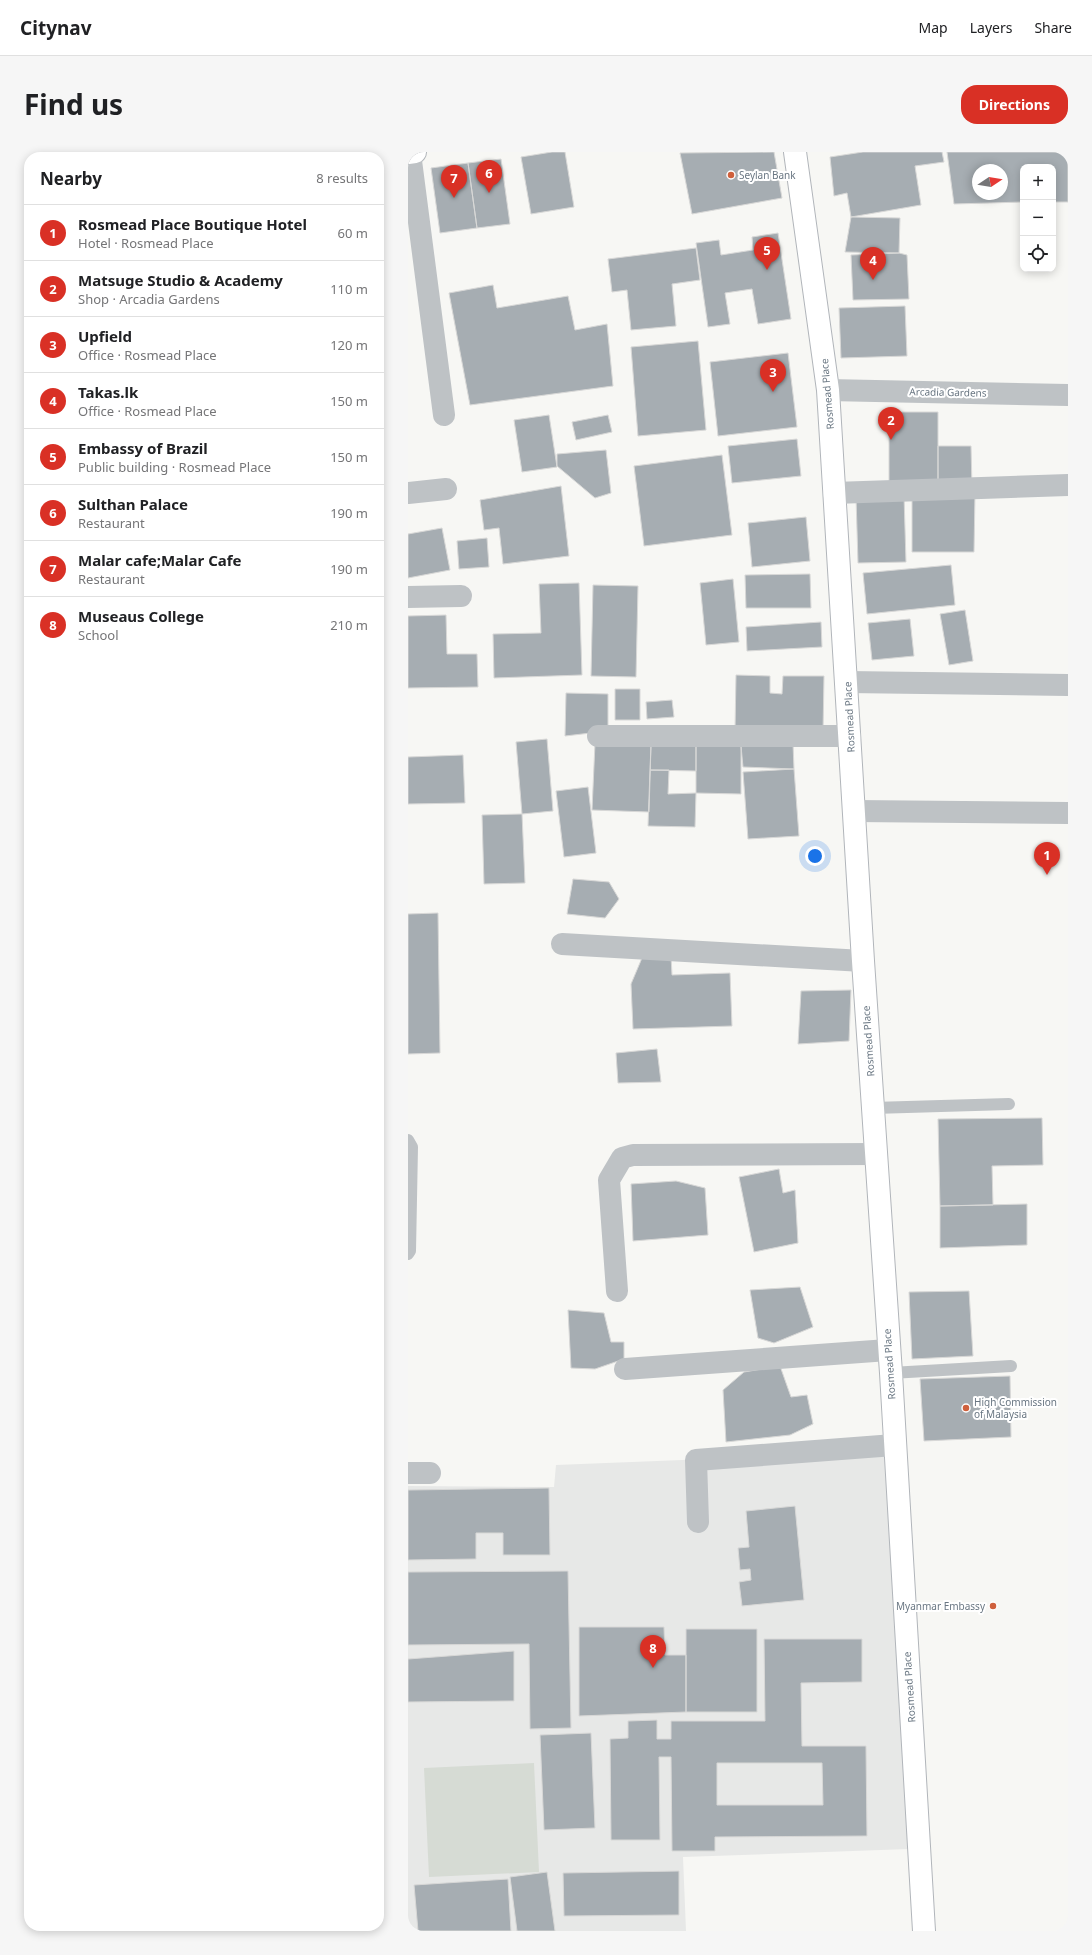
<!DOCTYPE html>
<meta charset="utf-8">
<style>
body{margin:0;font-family:"Noto Sans",sans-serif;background:#f6f6f6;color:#202124}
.controls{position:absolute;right:12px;top:12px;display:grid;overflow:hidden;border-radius:8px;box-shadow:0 2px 10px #0003}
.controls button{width:36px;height:36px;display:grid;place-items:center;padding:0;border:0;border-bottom:1px solid #e0e0e0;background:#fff;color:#202124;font:20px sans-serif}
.compass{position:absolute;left:564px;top:12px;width:36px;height:36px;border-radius:50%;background:#fff;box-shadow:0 2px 10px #0003;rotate:78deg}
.you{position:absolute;left:407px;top:704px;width:14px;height:14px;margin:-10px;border:3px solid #fff;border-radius:50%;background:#1a73e8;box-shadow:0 0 0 6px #1a73e833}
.badge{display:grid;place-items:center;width:26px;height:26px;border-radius:50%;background:#d93025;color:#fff;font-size:13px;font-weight:700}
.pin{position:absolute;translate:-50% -33px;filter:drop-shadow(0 1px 2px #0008)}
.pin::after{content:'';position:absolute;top:21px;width:14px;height:12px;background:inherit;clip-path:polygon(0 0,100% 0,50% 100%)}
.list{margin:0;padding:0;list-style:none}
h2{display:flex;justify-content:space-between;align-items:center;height:52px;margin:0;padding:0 16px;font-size:17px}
h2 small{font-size:13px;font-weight:400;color:#757577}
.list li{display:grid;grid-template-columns:26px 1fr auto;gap:12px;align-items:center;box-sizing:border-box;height:56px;padding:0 16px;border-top:1px solid #e0e0e0}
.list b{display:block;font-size:15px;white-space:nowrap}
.list p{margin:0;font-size:13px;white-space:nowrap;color:#757577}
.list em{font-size:13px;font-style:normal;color:#757577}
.icon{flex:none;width:22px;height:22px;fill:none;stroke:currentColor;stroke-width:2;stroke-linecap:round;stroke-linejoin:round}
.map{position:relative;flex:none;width:660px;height:1779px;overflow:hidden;border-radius:16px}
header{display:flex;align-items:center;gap:24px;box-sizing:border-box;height:56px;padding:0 20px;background:#fff;border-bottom:1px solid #e0e0e0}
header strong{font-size:19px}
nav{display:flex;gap:22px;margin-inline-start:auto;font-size:14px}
.intro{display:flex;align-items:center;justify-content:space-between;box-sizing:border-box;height:96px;padding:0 24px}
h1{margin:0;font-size:28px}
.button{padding:10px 18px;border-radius:16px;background:#d93025;color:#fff;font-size:14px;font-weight:700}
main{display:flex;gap:24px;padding:0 24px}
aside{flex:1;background:#fff;border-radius:16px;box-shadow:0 2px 10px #0003}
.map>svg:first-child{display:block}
</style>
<header>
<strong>Citynav</strong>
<nav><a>Map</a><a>Layers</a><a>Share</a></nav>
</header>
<div class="intro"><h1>Find us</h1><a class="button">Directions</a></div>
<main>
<aside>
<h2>Nearby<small>8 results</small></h2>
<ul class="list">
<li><span class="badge">1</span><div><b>Rosmead Place Boutique Hotel</b><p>Hotel · Rosmead Place</p></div><em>60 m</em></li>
<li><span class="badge">2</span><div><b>Matsuge Studio &amp; Academy</b><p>Shop · Arcadia Gardens</p></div><em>110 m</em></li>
<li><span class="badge">3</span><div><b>Upfield</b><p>Office · Rosmead Place</p></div><em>120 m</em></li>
<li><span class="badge">4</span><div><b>Takas.lk</b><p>Office · Rosmead Place</p></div><em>150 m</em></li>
<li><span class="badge">5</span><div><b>Embassy of Brazil</b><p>Public building · Rosmead Place</p></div><em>150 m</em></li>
<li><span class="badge">6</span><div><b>Sulthan Palace</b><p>Restaurant</p></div><em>190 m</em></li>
<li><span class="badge">7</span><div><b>Malar cafe;Malar Cafe</b><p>Restaurant</p></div><em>190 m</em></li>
<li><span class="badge">8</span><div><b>Museaus College</b><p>School</p></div><em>210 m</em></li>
</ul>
</aside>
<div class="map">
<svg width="660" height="1779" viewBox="0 0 660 1779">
<rect width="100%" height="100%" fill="#f7f7f4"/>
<!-- built -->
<path fill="#e7e8e7" d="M 478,1300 L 501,1697 L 275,1705 L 278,1779 L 0,1779 L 0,1334 L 146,1335 L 148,1313 Z"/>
<!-- green -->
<path fill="#d6dbd4" d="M 126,1611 L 131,1720 L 21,1725 L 16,1616 Z"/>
<!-- building -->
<path fill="#a6adb2" stroke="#d8d8d7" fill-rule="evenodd" d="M 144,0 L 157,0 L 166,55 L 123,62 L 113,5 Z
M 366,0 L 374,46 L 284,62 L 272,1 Z
M 455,0 L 534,0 L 536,10 L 507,14 L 513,53 L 443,65 L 439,41 L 426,44 L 422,5 Z
M 539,0 L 660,0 L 660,50 L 645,50 L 645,15 L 615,15 L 615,50 L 546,52 ZM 570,18 L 594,18 L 594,42 L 570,42 Z
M 93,7 L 102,72 L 69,76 L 60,11 Z
M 60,11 L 69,76 L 32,81 L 23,16 Z
M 443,65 L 492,66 L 491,101 L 437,100 Z
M 370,81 L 383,167 L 350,172 L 344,137 L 317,141 L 322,172 L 300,175 L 288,91 L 311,88 L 313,103 L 345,98 L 344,85 Z
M 288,96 L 292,128 L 264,132 L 268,174 L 223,178 L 219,138 L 204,140 L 200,107 Z
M 491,101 L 499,103 L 501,147 L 445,148 L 443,103 Z
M 85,133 L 89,156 L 160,144 L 167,178 L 199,172 L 205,234 L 62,253 L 41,141 Z
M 497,154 L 499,204 L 433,206 L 431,156 Z
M 290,189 L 298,278 L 230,284 L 223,195 Z
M 380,201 L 389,275 L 310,284 L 302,210 Z
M 481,260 L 530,260 L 530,336 L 481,336 Z
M 141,263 L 149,315 L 114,320 L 106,268 Z
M 200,263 L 204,280 L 168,288 L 164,270 Z
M 389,287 L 393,324 L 324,331 L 320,294 Z
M 530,294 L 563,294 L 564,336 L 530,336 Z
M 198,298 L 203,341 L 187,346 L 149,314 L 149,302 Z
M 314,303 L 324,383 L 236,394 L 226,314 Z
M 153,334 L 161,404 L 95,412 L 91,376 L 76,378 L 72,348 Z
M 504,341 L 567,342 L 566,400 L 504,400 Z
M 496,343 L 498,410 L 450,411 L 448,345 Z
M 398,365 L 402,409 L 344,415 L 340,371 Z
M 34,376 L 42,418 L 0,426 L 0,382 Z
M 79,386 L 81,415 L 51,417 L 49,389 Z
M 543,413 L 547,453 L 459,462 L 455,421 Z
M 402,422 L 403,456 L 338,456 L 337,423 Z
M 325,427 L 331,490 L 298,493 L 292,431 Z
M 171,431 L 174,523 L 86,526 L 85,482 L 133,481 L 131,432 Z
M 185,433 L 230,434 L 228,525 L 183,524 Z
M 557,458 L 565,509 L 541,513 L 532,462 Z
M 38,463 L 39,502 L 69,502 L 70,535 L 0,536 L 0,464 Z
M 502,467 L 506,504 L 464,508 L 460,471 Z
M 413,470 L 414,495 L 339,499 L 338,475 Z
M 328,523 L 362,524 L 362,541 L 374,542 L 375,524 L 416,524 L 415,580 L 327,578 Z
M 207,537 L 232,537 L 232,568 L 207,568 Z
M 158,541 L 200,542 L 200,579 L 157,584 Z
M 264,548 L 266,565 L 239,567 L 238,550 Z
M 139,587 L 145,659 L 114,662 L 108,590 Z
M 187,591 L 243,593 L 241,660 L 184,658 Z
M 385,591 L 386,617 L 335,615 L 333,594 Z
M 243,593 L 288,594 L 288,619 L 242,618 Z
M 288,594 L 333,594 L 333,642 L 288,641 Z
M 55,603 L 57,651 L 0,652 L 0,605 Z
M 386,617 L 391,684 L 340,687 L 335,620 Z
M 242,618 L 261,618 L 260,642 L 288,641 L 287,675 L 240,674 Z
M 180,635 L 188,701 L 156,705 L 148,639 Z
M 114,662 L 117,731 L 76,732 L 74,663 Z
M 165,727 L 201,730 L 211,747 L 197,766 L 159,762 Z
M 30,761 L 32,901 L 0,902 L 0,762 Z
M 263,804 L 264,823 L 322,821 L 324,874 L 225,877 L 223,832 L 234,806 Z
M 443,838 L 441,889 L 390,892 L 393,839 Z
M 249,897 L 253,930 L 210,931 L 208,901 Z
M 634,966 L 635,1013 L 584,1014 L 585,1053 L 532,1054 L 530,967 Z
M 371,1017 L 375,1041 L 387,1038 L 390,1091 L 346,1100 L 331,1025 Z
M 268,1029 L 297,1036 L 300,1083 L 225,1089 L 223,1032 Z
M 619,1052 L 619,1093 L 532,1096 L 532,1054 Z
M 392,1135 L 405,1175 L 366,1191 L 350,1186 L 342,1138 Z
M 561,1139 L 565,1204 L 504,1207 L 501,1140 Z
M 160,1158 L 196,1161 L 203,1190 L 216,1190 L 216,1207 L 187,1217 L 163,1216 Z
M 372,1214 L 383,1245 L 399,1243 L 405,1272 L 382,1283 L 318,1290 L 315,1238 L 336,1220 Z
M 602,1224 L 603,1285 L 516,1289 L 512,1227 Z
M 141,1336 L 142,1403 L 95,1403 L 95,1381 L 68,1381 L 68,1407 L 0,1408 L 0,1338 Z
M 387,1354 L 396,1448 L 334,1454 L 331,1430 L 343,1428 L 342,1417 L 332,1418 L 330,1396 L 341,1395 L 338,1359 Z
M 160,1419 L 163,1576 L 122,1577 L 121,1492 L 0,1493 L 0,1420 Z
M 171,1475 L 256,1475 L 257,1503 L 278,1503 L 278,1560 L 171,1564 Z
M 278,1477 L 349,1477 L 349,1560 L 278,1560 Z
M 356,1487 L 454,1487 L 454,1530 L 393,1531 L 394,1594 L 458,1594 L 459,1684 L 307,1685 L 307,1699 L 264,1699 L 263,1605 L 251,1605 L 252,1688 L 203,1688 L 202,1587 L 220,1586 L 220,1569 L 249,1568 L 249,1587 L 263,1587 L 263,1569 L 357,1569 ZM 309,1611 L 414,1611 L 415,1653 L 309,1653 Z
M 106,1499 L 106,1549 L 0,1550 L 0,1507 Z
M 183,1581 L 187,1676 L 136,1678 L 132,1583 Z
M 271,1719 L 271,1763 L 156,1764 L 155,1721 Z
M 139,1720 L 147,1779 L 109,1779 L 102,1725 Z
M 100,1727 L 103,1779 L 10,1779 L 6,1733 Z"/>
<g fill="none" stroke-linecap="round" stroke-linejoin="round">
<!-- secondary casing -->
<g stroke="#b1b5ba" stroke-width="24">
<path id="secondary" d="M 387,0 L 420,238 L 455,809 L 483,1221 L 516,1779
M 0,1 L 7,0"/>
</g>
<!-- lane -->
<path stroke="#bec2c5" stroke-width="12" d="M 465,956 L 601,952
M 0,988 L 4,995 L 2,1099 L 0,1102
M 483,1221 L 603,1214"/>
<!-- street -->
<path stroke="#bec2c5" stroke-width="22" d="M 2,1 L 36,263
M 420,238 L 660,243
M 0,341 L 38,337
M 426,341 L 660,333
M 0,445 L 53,444
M 439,530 L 660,533
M 190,584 L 442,584
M 446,659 L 660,661
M 154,792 L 455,809
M 209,1139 L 201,1028 L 214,1006 L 225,1003 L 468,1002
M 217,1217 L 480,1198
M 0,1321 L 22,1321
M 290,1370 L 288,1308 L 486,1293"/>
<!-- secondary -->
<use href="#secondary" stroke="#fff" stroke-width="22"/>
</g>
<!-- markers -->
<g fill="#cf603c" stroke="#fff" stroke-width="1.5">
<circle cx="323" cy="23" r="4"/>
<circle cx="558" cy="1256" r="4"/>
<circle cx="585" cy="1454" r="4"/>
</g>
<g text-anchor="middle" stroke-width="4" stroke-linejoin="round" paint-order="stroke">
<!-- poi labels -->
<g font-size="10" fill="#697682" stroke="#fff" text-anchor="start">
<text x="331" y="27">Seylan Bank</text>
<text x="566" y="1254">High Commission<tspan x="566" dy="12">of Malaysia</tspan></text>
<text x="577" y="1458" text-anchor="end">Myanmar Embassy</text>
</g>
<!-- street labels -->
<g font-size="10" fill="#697682" stroke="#fff">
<text transform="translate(540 240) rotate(1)" y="4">Arcadia Gardens</text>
<text transform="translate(419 242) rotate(-95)" y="4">Rosmead Place</text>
<text transform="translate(441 565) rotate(-93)" y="4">Rosmead Place</text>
<text transform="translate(460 889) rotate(-94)" y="4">Rosmead Place</text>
<text transform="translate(481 1212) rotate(-94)" y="4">Rosmead Place</text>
<text transform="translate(501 1535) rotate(-94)" y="4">Rosmead Place</text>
</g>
</g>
</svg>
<div class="controls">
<button>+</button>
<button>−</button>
<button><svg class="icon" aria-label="locate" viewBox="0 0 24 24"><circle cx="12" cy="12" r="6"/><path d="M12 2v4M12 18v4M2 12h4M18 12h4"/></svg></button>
</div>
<svg class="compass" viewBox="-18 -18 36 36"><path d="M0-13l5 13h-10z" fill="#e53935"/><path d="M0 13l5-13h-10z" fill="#757577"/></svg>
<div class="you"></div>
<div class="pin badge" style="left:639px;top:723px">1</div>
<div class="pin badge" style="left:483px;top:288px">2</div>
<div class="pin badge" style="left:365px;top:240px">3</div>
<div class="pin badge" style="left:465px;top:128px">4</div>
<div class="pin badge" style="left:359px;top:118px">5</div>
<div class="pin badge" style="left:81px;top:41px">6</div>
<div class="pin badge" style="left:46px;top:46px">7</div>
<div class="pin badge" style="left:245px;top:1516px">8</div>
</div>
</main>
